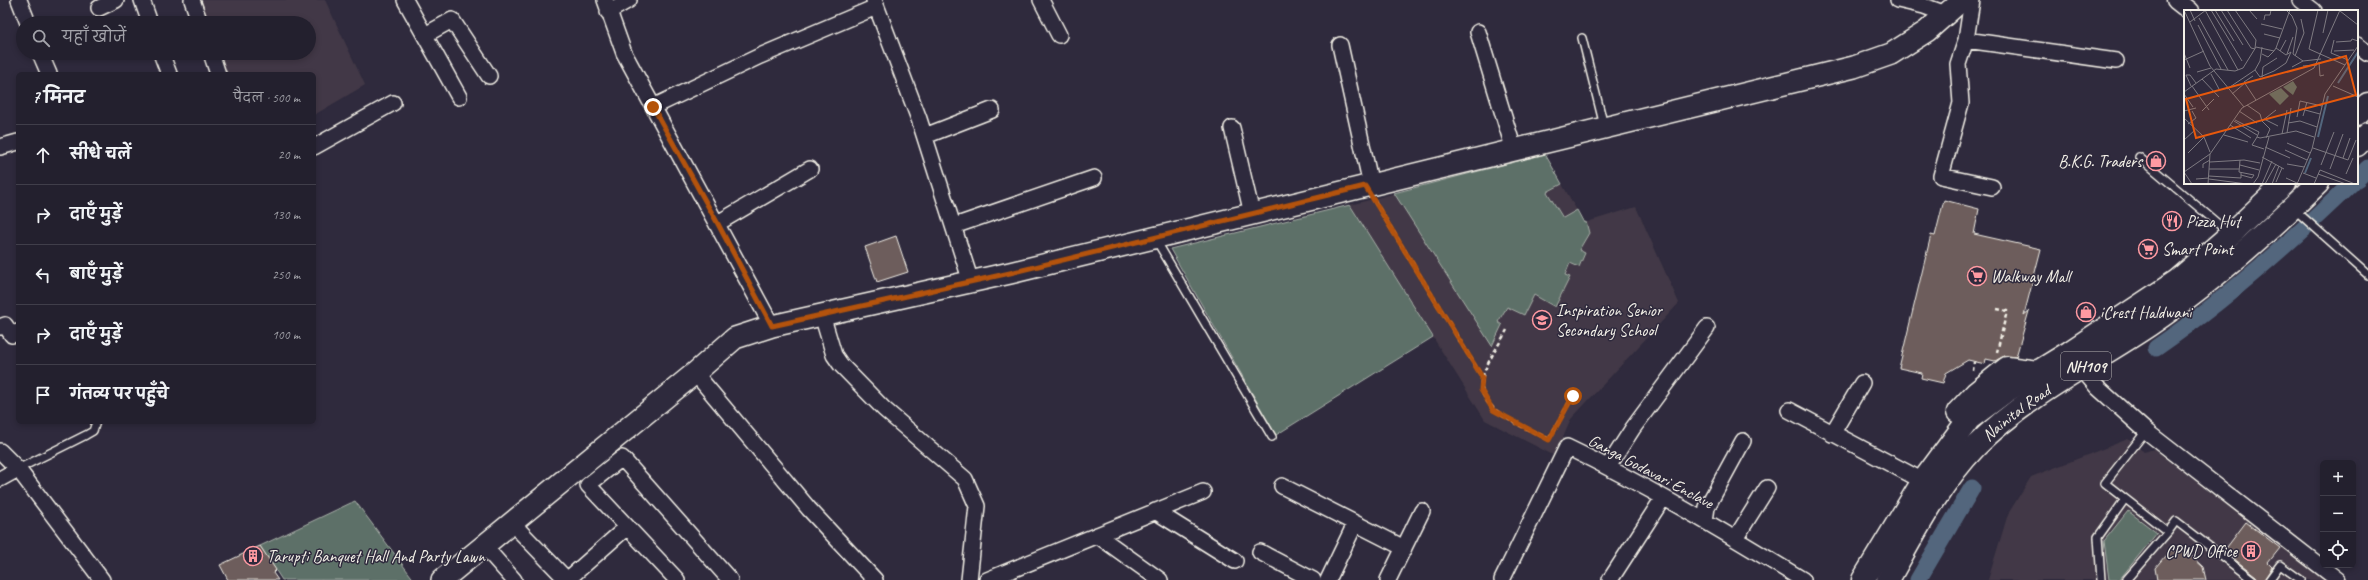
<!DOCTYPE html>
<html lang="hi">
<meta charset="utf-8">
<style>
body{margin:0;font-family:Caveat,"Playpen Sans Deva",sans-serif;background:#2b2836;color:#f1f3f6}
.controls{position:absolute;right:12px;bottom:12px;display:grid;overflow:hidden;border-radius:6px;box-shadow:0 2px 6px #0003}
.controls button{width:36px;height:36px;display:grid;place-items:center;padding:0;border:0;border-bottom:1px solid #403e4a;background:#23202e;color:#f1f3f6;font:20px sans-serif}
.stop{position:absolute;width:12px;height:12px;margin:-9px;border:3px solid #b45309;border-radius:50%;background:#fff}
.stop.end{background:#b45309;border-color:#fff;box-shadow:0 1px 4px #0008}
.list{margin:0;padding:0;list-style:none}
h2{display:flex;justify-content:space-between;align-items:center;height:52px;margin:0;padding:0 16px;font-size:17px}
h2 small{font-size:13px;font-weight:400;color:#a3a3aa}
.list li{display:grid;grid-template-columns:26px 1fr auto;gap:12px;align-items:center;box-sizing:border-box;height:60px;padding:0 16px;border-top:1px solid #403e4a}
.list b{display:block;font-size:15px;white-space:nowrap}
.list em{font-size:13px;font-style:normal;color:#a3a3aa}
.icon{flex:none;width:22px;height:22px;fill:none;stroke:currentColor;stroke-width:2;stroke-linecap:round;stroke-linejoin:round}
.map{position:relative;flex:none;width:2368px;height:580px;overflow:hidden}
.search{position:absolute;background:#23202e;box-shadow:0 2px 6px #0003;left:16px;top:16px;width:300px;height:44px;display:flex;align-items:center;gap:10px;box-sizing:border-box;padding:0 14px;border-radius:22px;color:#a3a3aa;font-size:15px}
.panel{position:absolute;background:#23202e;box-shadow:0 2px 6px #0003;left:16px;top:72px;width:300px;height:352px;border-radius:6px}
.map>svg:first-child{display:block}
</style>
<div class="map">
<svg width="2368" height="580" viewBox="0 0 2368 580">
<rect width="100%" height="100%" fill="#2f2a3d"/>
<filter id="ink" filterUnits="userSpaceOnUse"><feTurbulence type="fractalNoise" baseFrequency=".025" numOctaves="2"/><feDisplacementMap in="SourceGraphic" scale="8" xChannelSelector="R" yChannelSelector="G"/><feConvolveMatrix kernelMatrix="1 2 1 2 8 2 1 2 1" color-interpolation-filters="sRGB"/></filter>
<g filter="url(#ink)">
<!-- built -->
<path fill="#423946" d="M 199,0 L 325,0 L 365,85 L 314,115 L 314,74 L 225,74 L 218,53 L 309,53 L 309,23 L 207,23 Z
M 1545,154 L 1584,223 L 1636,207 L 1679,303 L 1571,419 L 1555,456 L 1485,420 L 1350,205 Z
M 2128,439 L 2144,452 L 2154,449 L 2324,580 L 1988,580 L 2008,514 L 2031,477 Z"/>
<!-- green -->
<path fill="#5d6f68" stroke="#a8b0a8" d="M 1545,154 L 1562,184 L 1547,192 L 1563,218 L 1577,210 L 1584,223 L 1586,222 L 1589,233 L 1579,250 L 1585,253 L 1579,267 L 1570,263 L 1565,275 L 1570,277 L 1555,307 L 1534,295 L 1524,315 L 1507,307 L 1498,322 L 1502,325 L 1492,346 L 1394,193 Z
M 1350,205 L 1433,337 L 1276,435 L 1170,249 Z
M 355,501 L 414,580 L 282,580 L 260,546 Z
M 2128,511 L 2157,533 L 2119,580 L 2109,580 L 2104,541 Z"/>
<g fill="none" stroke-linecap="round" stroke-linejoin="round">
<!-- canal -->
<path stroke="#52667d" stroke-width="17" d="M 2357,179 L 2368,168
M 2156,348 C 2226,300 2291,242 2352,183
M 1918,580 L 1972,488"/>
</g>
<!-- building -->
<path fill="#6d5d5b" stroke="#f4f1e8" d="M 1944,200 L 1979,209 L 1974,234 L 2041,249 L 2024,315 L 2029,311 L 2016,357 L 2004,356 L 1995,361 L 1986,359 L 1985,364 L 1968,360 L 1946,373 L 1943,383 L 1921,378 L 1922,373 L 1899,368 L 1931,235 L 1935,236 Z
M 896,236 L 908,272 L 877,282 L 865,247 Z
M 2246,522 L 2280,548 L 2268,563 L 2272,567 L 2264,580 L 2258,580 L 2256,576 L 2224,551 Z
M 260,546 L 276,570 L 273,573 L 278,580 L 228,580 L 220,565 Z
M 2170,550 L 2187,552 L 2203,567 L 2206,580 L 2157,580 L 2155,568 Z"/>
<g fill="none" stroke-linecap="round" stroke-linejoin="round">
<!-- service casing -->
<g stroke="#f4f1e8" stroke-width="10">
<path id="service" d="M 1582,38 L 1604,126
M 2139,157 L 2229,233
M 2294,209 L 2368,275
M 1156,240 L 1272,437
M 18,469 L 86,435 L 93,431 L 96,422
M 2168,532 L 2176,521 L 2253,580
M 2101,580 L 2098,537 L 2125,499
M 2126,580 L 2168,532 L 2105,483 L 2146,431
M 2269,580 L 2280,565 L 2301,580"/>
</g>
<!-- minor casing -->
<g stroke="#f4f1e8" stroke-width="18">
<path id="minor" d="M 19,0 L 28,23
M 142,0 L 150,23
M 192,0 L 200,23
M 405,0 L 459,97
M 605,0 L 624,53 L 772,326
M 874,0 L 919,119 L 971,282
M 1041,0 L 1059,35
M 1898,0 L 1924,6 L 1946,14
M 1972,0 L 1966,40 L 1958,64 L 1961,103 L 1941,176 L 1992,187
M 2300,0 L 2314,11
M 99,8 L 116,0
M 608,12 L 629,0
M 1478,32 L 1514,150
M 425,35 L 452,20 L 489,76
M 1966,40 L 2116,61
M 1340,45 L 1371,185
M 2357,45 L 2368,53
M 40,53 L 49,74
M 161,53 L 169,74
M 211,53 L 218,74
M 653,107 L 760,56 L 876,7
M 1232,128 L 1252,214
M 925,136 L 992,110
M 0,147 L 18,142
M 314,147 L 393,103
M 718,223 L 810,169
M 954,226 L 1094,178
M 822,315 L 834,355 L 841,365 L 884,409 L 965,479 L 977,506 L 969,580
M 0,327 L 5,325 L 12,335 L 18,332
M 2082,369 L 2097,387 L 2146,431 L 2338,580
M 695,373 L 809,509 L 875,580
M 1789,410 L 1923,481
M 1832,434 L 1862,383
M 0,451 L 18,469 L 102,580
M 1608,467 L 1633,428 L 1707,328
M 0,479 L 18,469
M 1282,486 L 1404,548
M 1155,511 L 1235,561
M 1705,521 L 1707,507 L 1743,441
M 512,523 L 567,580
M 1097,535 L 1160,580
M 1735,539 L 1767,488
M 484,546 L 514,580
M 1260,552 L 1313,580
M 567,580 L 627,527
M 677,580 L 588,485 L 622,458 L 730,580
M 987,580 L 1203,492
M 1328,580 L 1355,524
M 1388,580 L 1422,511
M 1502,580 L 1567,447 C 1648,486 1726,533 1803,580
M 1610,580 L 1663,498"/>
</g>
<!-- tertiary casing -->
<g stroke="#f4f1e8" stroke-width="21">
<path id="tertiary" d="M 2176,0 L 2190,11"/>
</g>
<!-- secondary casing -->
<g stroke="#f4f1e8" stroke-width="24">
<path id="secondary" d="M 442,580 L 695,373 L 735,338 L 772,326 L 1010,273 L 1854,67 L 1891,54 L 1927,31 L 1962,0"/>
</g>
<!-- trunk casing -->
<g stroke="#f4f1e8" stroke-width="25">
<g id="trunk">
<path d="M 2357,114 L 2368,104"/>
<path d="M 2357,145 L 2368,134"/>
<path d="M 1958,412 L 1976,393 L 2007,368 L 2038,372"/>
<path d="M 1863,580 L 1923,481 L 1969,419 L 2005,392 L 2070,352 L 2177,281 L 2231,234 L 2285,183"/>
<path id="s1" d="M 1888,580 C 1914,534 1939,484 1976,446 C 2024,397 2092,363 2149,325 C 2210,284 2266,234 2318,183"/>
</g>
</g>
<!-- path -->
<path stroke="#f4f1e8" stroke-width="2.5" stroke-dasharray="4 3" stroke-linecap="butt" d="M 1375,202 L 1482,377
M 1997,309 L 2007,311 L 1997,352
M 1507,330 C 1500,343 1485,365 1482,379 C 1476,411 1525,427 1549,439 L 1573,396
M 1973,371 L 1974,362"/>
<!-- service -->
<use href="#service" stroke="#2f2a3d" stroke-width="7"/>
<!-- minor -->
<use href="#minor" stroke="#2f2a3d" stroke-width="15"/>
<!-- tertiary -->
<use href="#tertiary" stroke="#2f2a3d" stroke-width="18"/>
<!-- secondary -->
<use href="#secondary" stroke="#2f2a3d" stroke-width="21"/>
<!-- trunk -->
<use href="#trunk" stroke="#2f2a3d" stroke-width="22"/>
</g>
</g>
<g fill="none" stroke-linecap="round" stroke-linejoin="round" filter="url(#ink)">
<!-- route -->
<path stroke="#b45309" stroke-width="5" d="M 653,107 L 718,224 L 772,326 L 1010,273 L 1365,186 L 1482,377 L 1481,390 L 1493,410 L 1549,440 L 1573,396"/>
</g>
<!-- icons -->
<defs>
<g id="shop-ring" transform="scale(1)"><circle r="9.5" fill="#2f2a3d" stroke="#ff9aa2" stroke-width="1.5"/><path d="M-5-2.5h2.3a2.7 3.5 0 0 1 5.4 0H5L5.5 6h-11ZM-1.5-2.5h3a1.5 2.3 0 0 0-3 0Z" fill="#ff9aa2"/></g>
<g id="restaurant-ring" transform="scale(1)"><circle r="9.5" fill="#2f2a3d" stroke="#ff9aa2" stroke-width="1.5"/><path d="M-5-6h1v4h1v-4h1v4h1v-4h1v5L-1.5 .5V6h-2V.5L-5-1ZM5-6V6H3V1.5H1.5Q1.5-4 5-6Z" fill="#ff9aa2"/></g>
<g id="supermarket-ring" transform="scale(1)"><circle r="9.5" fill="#2f2a3d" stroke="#ff9aa2" stroke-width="1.5"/><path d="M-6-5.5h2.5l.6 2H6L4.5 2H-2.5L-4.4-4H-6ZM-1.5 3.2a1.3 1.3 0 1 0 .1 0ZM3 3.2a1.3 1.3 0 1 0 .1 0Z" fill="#ff9aa2"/></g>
<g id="school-ring" transform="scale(1)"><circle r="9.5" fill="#2f2a3d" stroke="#ff9aa2" stroke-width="1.5"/><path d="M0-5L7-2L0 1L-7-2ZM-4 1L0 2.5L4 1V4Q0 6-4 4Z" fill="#ff9aa2"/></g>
<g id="building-ring" transform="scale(1)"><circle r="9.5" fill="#2f2a3d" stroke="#ff9aa2" stroke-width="1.5"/><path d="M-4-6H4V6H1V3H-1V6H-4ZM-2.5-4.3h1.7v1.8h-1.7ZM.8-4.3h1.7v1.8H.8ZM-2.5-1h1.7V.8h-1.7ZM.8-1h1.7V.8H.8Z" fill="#ff9aa2"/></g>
</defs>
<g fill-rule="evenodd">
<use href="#shop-ring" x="2156" y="161"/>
<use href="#restaurant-ring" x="2172" y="221"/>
<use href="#supermarket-ring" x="2148" y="249"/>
<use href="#supermarket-ring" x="1977" y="276"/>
<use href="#shop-ring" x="2086" y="312"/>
<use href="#school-ring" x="1542" y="320"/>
<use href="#building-ring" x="2251" y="551"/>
<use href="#building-ring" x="253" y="556"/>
</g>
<g text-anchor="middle" stroke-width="3" stroke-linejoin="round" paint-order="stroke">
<!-- shield labels -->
<rect fill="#2f2a3d" stroke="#b9b5b5" stroke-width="1" x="2061" y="352" width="50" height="28" rx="3"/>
<g font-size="16" font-weight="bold" fill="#f4f1e8">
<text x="2086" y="372">NH109</text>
</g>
<!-- poi labels -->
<g font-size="17" fill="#f4f1e8" stroke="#2f2a3d" text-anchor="start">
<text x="2142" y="167" text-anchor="end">B.K.G. Traders</text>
<text x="2186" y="227">Pizza Hut</text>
<text x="2162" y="255">Smart Point</text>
<text x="1991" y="282">Walkway Mall</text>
<text x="1556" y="316">Inspiration Senior<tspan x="1556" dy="20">Secondary School</tspan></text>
<text x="2100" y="318">iCrest Haldwani</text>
<text x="2237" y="557" text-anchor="end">CPWD Office</text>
<text x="267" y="562">Tarupti Banquet Hall And Party Lawn</text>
</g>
<!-- street labels -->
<g font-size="17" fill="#f4f1e8" stroke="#2f2a3d">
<text dy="6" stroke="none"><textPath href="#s1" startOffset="213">Nainital Road</textPath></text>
<text transform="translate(1651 471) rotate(28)" y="6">Ganga Godavari Enclave</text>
</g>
</g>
<!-- overview -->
<g transform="translate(2184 10)">
<rect width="174" height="174" fill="#2f2a3d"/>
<path d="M 109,71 L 113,77 L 109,85 L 99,77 ZM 97,78 L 105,86 L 96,95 L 85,84 Z" fill="#5d6f68"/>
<path fill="none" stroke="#52667d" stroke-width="2" d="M 154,73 L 174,42M 134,127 L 144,86M 121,163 L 127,148"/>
<path fill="none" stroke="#7e7a81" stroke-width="1" d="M 0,0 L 26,56 L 60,97M 6,0 L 11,11M 21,0 L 54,60M 27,0 L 58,51M 31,0 L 50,31M 37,0 L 59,35M 43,0 L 67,38 L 71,39M 51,0 L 72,30 L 71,38M 65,0 L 73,9M 102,0 L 108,6 L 113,18 L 109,44 L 119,51 L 137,49M 106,0 L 92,38 L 102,45 L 107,42M 134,0 L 125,39 L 161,55M 156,1 L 174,15M 15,8 L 44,60M 80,10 L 81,5 L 86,5 L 87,0M 6,12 L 22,0M 77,14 L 98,19M 14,15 L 37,59M 139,23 L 144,0M 80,24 L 96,28M 150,30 L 147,43 L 164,50M 152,32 L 167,31 L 168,29 L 174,31M 96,41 L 102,30M 150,41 L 170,40M 0,43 L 6,58M 78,44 L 84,47 L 90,41M 103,44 L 109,27M 111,46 L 120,23 L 117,9M 0,50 L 20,41M 135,52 L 136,66 L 140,65M 119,56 L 133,55M 108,57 L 119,51M 71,60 L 76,51 L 78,37M 13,62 L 27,58M 27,64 L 35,79M 69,66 L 60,72 L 72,90M 78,67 L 79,57 L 93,48M 18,69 L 35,87M 7,76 L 2,65 L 6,65 L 12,73M 8,76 L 25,100M 149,76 L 174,87M 43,79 L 71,60 L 76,67 L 90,61 L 102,53 L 107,42M 0,82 L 32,59 L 51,61 L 59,58 L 72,37 L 90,41 L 92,38M 0,84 L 9,97M 48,84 L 61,73M 63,95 L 76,104 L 78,111 L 86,119 L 82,128M 121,100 L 136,104M 0,101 L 12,98M 18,101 L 30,89M 55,101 L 73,113M 119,106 L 123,92M 113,107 L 116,91 L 138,96M 0,108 L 20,127 L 26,142M 80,109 L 94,116M 51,110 L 75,122 L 73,127 L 76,128 L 112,121 L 130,127M 50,111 L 73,125M 78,111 L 92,100M 104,113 L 116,111 L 133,117M 4,114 L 12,108 L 8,101M 46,115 L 67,128M 103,123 L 107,98M 98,124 L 103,100M 40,125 L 64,132M 73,127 L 68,135 L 80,139M 0,130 L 11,120M 103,133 L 126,143M 81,137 L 106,148M 129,138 L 164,150 L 172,130M 101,140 L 123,150M 4,143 L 20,127M 78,147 L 100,159M 159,148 L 166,128M 56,150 L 55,162 L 70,165M 26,152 L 60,150 L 76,153M 103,154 L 120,157M 56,155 L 75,160M 137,155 L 150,122M 19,158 L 19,154 L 26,150M 25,159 L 55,159M 146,159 L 159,124M 0,162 L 8,174M 0,162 L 26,144 L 58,98 L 130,58 L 156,0M 119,163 L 132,168M 134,164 L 162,174M 162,164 L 169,148M 57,165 L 68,168 L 70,165M 25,166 L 57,168 L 57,162M 102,168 L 113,173M 12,169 L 25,168M 25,169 L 63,174M 92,172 L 98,158M 24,174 L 26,144M 69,174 L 74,167 L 85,127M 78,174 L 88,151M 81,174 L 92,154M 88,174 L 95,156M 113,174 L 128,139 L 141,84 L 174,36M 130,174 L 136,160 L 171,174"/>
<path fill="#e8590c" fill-opacity="0.15" stroke="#e8590c" stroke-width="2" d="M 162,46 L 172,85 L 12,128 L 2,89 Z"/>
<rect width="174" height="174" fill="none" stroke="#f4f1e8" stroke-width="2"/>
</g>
</svg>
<div class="controls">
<button>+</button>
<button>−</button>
<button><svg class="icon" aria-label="locate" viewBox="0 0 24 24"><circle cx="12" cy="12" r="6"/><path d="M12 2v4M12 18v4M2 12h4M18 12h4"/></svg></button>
</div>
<div class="stop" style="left:1573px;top:396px"></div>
<div class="stop end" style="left:653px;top:107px"></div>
<div class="search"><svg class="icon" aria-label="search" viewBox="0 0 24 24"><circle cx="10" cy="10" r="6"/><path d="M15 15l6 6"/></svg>यहाँ खोजें</div>
<section class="panel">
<h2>7 मिनट<small>पैदल · 500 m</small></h2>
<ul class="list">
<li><svg class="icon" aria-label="ahead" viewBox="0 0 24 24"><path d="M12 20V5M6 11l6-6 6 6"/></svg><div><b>सीधे चलें</b></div><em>20 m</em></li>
<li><svg class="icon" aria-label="right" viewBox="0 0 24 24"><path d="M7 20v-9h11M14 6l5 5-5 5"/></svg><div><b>दाएँ मुड़ें</b></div><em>130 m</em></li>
<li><svg class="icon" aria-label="left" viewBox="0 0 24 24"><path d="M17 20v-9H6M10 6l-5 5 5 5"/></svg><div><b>बाएँ मुड़ें</b></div><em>250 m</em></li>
<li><svg class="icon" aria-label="right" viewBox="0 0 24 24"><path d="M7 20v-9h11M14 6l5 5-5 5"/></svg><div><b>दाएँ मुड़ें</b></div><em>100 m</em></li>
<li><svg class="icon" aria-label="arrive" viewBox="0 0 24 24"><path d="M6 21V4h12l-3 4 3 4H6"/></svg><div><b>गंतव्य पर पहुँचे</b></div></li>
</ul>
</section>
</div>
